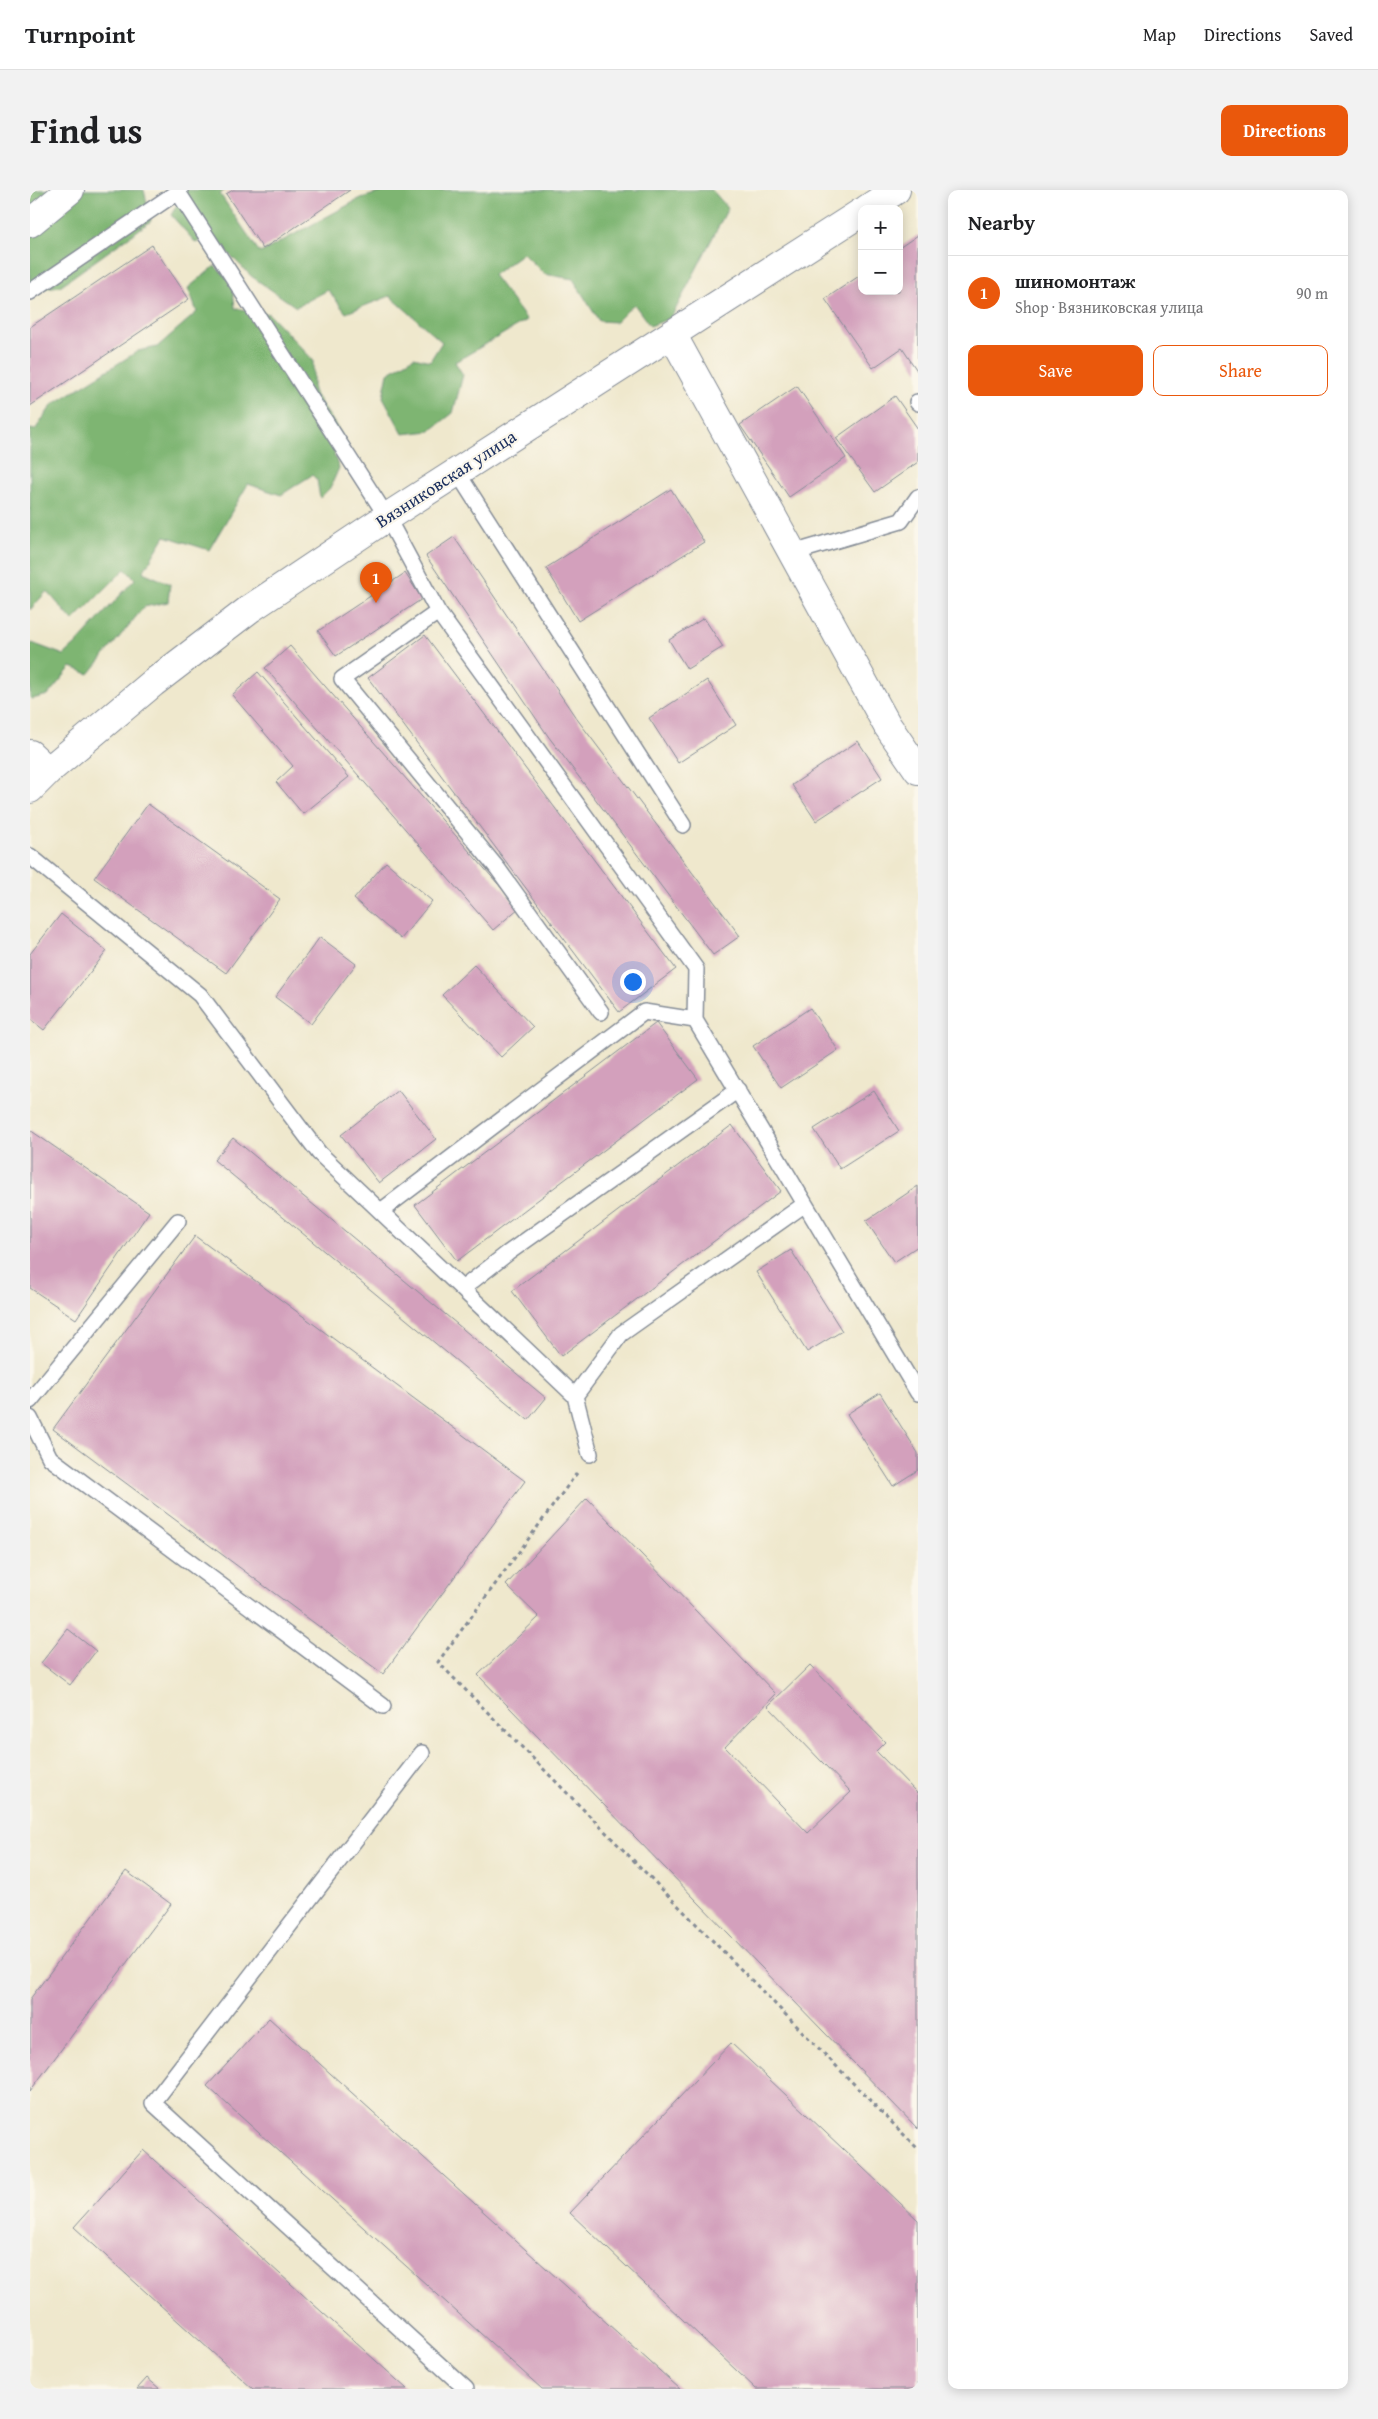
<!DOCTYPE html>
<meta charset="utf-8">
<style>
body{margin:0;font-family:"Gentium Book Plus",serif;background:#f2f2f2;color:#202124}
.controls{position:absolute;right:15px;top:15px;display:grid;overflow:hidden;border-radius:10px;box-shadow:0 2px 12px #0003}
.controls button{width:45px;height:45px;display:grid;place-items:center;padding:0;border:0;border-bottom:1px solid #e0e0e0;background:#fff;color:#202124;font:25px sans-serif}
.you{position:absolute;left:602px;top:791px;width:18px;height:18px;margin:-12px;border:4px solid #fff;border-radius:50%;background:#1a73e8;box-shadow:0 0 0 8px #1a73e833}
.badge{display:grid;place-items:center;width:32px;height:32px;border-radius:50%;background:#ea580c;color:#fff;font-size:16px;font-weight:700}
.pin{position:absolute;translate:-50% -41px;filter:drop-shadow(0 1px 2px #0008)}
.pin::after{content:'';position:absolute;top:26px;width:18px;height:15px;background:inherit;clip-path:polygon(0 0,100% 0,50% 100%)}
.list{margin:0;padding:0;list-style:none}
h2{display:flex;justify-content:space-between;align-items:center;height:65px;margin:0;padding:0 20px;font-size:21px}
h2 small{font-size:16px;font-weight:400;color:#757577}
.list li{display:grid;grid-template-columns:32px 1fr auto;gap:15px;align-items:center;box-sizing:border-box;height:75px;padding:0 20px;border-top:1px solid #e0e0e0}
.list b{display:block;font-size:19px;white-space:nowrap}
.list p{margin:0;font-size:16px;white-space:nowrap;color:#757577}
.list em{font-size:16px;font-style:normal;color:#757577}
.actions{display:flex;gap:10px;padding:15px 20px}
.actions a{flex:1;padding:11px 0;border:1px solid #ea580c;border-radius:10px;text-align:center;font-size:18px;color:#ea580c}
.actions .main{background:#ea580c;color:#fff}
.map{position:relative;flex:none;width:888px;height:2199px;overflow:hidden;border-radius:10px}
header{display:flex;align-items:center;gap:30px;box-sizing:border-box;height:70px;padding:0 25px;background:#fff;border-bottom:1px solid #e0e0e0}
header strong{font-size:24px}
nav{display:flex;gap:28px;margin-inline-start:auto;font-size:18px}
.intro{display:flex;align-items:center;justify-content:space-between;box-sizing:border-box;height:120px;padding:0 30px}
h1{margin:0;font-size:35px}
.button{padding:12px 22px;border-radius:10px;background:#ea580c;color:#fff;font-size:18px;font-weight:700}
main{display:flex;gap:30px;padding:0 30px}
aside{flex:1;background:#fff;border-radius:10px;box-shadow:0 2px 12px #0003}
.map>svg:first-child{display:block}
</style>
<header>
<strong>Turnpoint</strong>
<nav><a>Map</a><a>Directions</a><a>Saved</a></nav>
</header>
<div class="intro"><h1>Find us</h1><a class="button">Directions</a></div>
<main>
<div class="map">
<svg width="888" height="2199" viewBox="0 0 888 2199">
<rect width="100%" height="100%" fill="#fbf7ec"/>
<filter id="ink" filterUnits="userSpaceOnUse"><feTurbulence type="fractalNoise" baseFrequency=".02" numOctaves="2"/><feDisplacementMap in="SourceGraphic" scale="10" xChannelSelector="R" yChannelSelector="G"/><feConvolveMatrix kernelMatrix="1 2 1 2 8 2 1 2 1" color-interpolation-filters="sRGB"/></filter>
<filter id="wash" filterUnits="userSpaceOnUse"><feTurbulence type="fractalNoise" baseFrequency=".0096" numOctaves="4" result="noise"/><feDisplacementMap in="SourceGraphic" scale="20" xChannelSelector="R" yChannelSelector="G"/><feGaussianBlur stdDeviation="1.12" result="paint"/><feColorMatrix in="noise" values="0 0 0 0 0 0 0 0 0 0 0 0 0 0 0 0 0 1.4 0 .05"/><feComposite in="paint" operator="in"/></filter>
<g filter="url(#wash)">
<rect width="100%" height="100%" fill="#efe8cd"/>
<!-- forest -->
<path fill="#7eb572" stroke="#4c7268" d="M 0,0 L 114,0 L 121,31 L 30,96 L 0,100 Z
M 156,0 L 195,0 L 190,4 L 230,63 L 331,8 L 359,0 L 682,0 L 698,18 L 641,128 L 620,136 L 604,114 L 586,132 L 569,131 L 543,89 L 514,84 L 493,63 L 463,85 L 497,130 L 425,172 L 433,185 L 423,223 L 400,241 L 373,244 L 353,207 L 358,183 L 384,167 L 400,171 L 412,152 L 360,106 L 316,123 L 298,100 L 266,117 L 221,86 L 180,45 L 166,53 L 141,25 Z
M 185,76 L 202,92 L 205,118 L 239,124 L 283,170 L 283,201 L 312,245 L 304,265 L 309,278 L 300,298 L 290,308 L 287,290 L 282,285 L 251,305 L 218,294 L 179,360 L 135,346 L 113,382 L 140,394 L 138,412 L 114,417 L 59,484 L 41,477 L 18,505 L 2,509 L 0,507 L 0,455 L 2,453 L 34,465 L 46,454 L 105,389 L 95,379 L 43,431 L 17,401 L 0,420 L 0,239 L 5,240 L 22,215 L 108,161 L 127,157 L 167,122 L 158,98 Z"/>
<g id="blocks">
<!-- building -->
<path fill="#d3a0bc" d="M 203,0 L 320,0 L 233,59 L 196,4 Z
M 888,45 L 888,182 L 872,158 L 843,178 L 795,109 L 832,84 L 832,101 L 869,101 L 869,58 Z
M 122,55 L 159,109 L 0,216 L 0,137 Z
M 767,196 L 816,268 L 759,307 L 710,235 Z
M 865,206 L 888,239 L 888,272 L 845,302 L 806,248 Z
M 641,299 L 674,352 L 548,431 L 516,378 Z
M 424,347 L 544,525 L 710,746 L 683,765 L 518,546 L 396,366 Z
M 375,383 L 392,409 L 306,466 L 288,441 Z
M 674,428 L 693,457 L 657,479 L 639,450 Z
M 395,445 L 646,779 L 589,822 L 338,488 Z
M 260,456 L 489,718 L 463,740 L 235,478 Z
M 228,482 L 319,587 L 273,624 L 246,592 L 263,576 L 202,505 Z
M 677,490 L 706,535 L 648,573 L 619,528 Z
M 828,551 L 852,588 L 786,631 L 762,595 Z
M 118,614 L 250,709 L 196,783 L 64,688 Z
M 356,672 L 402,711 L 371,749 L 324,709 Z
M 31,724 L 77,761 L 14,840 L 0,829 L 0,764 Z
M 290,747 L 326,774 L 281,834 L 245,807 Z
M 444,775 L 503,837 L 471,867 L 412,805 Z
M 780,818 L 808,860 L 751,898 L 723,856 Z
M 626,833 L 668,889 L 427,1071 L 385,1015 Z
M 368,900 L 406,949 L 349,993 L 311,945 Z
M 844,901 L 869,941 L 810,979 L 784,939 Z
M 702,935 L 751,1001 L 531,1166 L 482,1101 Z
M 0,940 L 119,1022 L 46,1129 L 0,1098 Z
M 203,948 L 516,1208 L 498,1230 L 184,970 Z
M 888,996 L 888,1056 L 864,1072 L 836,1031 Z
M 165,1046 L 495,1291 L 353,1484 L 23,1239 Z
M 761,1060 L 812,1141 L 777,1162 L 726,1082 Z
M 850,1203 L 888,1263 L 888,1280 L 863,1296 L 817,1224 Z
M 557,1308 L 746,1504 L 695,1557 L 778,1643 L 821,1602 L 738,1516 L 780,1475 L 855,1552 L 846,1561 L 888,1604 L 888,1939 L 448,1485 L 509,1427 L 476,1395 Z
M 38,1439 L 66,1461 L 40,1495 L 11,1473 Z
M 96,1681 L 141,1714 L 0,1901 L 0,1809 Z
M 239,1828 L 650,2199 L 512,2199 L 177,1896 Z
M 701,1853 L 888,2030 L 888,2199 L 726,2199 L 540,2023 Z
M 113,1960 L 377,2199 L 223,2199 L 44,2037 Z
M 117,2188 L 130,2199 L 107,2199 Z"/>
</g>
</g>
<g filter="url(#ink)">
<use href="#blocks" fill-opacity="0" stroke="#858c96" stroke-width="1"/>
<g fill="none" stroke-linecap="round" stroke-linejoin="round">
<!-- service casing -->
<g stroke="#858c96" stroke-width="18">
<path id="service" d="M 148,2 L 357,327 L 408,422 L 666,779 L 665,830 L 888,1203
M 0,102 L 150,0
M 887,212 L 888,213
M 427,282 L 653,635
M 763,363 L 871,331 L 888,307
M 408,422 L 312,489 L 468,679 L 571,822
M 0,666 L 170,805 L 289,963 L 545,1206 L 560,1264
M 351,1021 L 614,822 L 665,830
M 432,1099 L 478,1063 L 708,900
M 545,1206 L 591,1144 L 775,1014
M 0,1211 L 148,1031
M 0,1228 L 20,1268 L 353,1516
M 392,1563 L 123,1913 L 436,2199"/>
</g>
<!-- minor casing -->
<g stroke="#858c96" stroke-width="30">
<path id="minor" d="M 837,19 L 866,0
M 0,33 L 40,0
M 642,144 L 857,535 L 888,580
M 0,564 L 18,581
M 0,599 L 18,581 L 123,493 L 221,418 L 357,327 L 832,22"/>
</g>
<!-- path -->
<path stroke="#858c96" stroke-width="3" stroke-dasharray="4 4" stroke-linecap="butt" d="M 547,1283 L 408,1472 L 888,1959"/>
<!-- service -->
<use href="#service" stroke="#fff" stroke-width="15"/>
<!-- minor -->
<use href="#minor" stroke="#fff" stroke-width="28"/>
</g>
</g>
<g text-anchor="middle" stroke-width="4.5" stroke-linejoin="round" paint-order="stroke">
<!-- street labels -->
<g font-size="18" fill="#1b2f5e" stroke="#fbf7ec">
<text transform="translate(416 289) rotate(-33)" y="6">Вязниковская улица</text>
</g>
</g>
</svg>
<div class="controls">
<button>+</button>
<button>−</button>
</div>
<div class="you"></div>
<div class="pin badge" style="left:346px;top:413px">1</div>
</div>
<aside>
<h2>Nearby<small></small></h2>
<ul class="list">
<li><span class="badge">1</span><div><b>шиномонтаж</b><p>Shop · Вязниковская улица</p></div><em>90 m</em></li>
</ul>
<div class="actions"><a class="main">Save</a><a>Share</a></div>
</aside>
</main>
